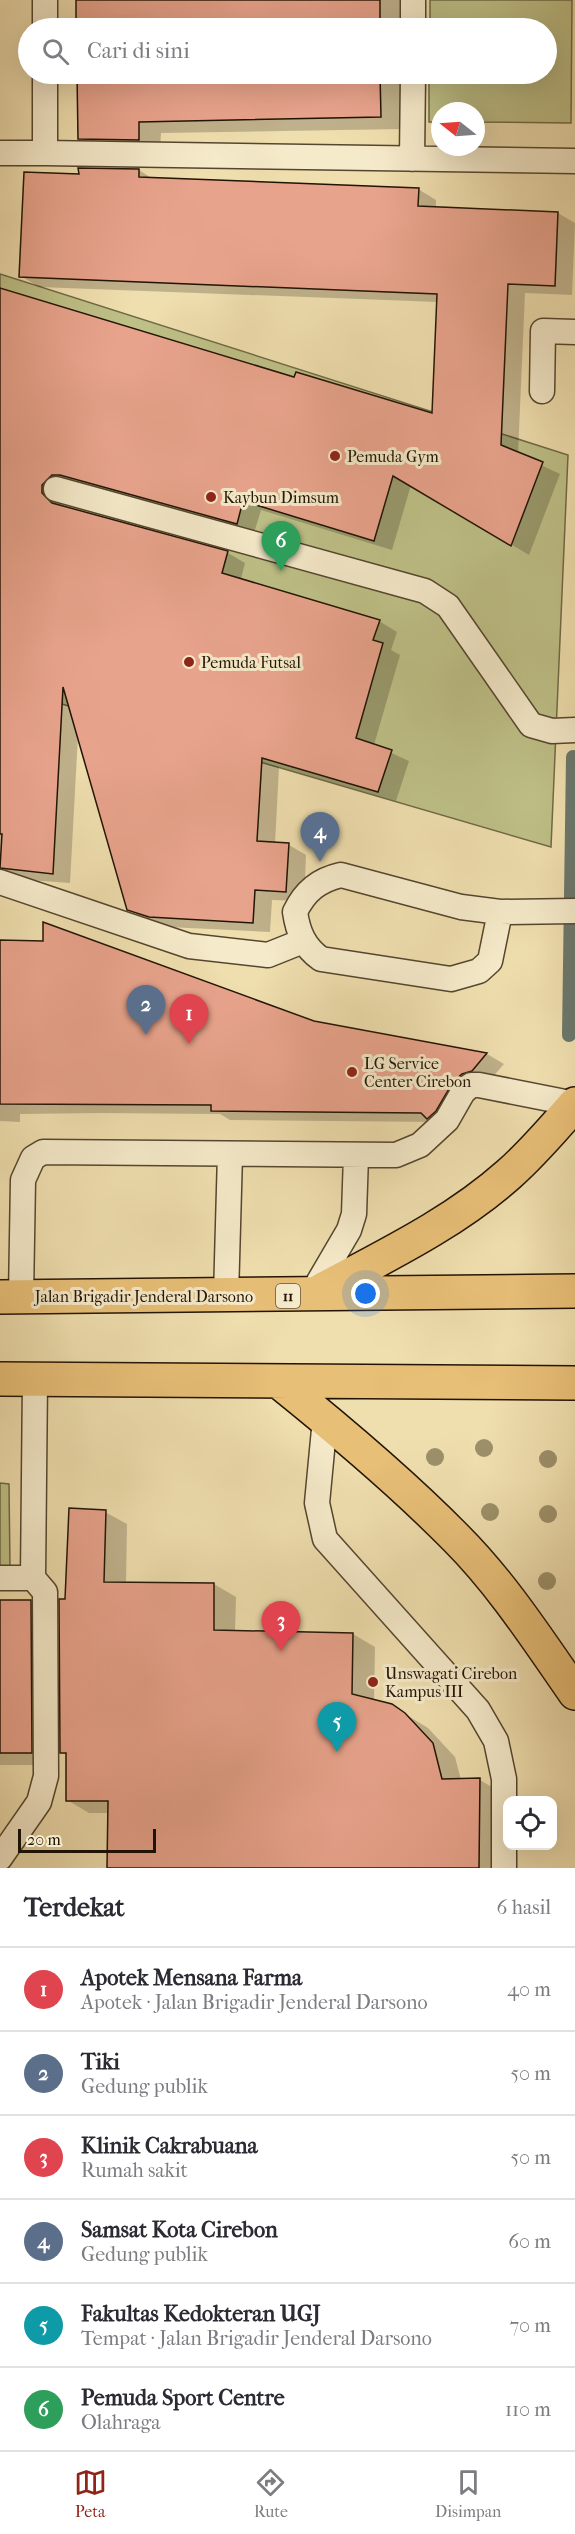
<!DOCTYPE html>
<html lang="id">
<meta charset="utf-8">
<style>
body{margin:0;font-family:"IM FELL French Canon",serif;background:#f2f2f3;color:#2b2b33}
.controls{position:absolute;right:18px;bottom:18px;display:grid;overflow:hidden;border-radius:12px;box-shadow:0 6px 24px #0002}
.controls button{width:54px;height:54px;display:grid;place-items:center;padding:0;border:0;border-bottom:2px solid #e1e1e2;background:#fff;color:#2b2b33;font:30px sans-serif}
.compass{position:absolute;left:431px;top:102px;width:54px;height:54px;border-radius:50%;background:#fff;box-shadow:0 6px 24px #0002;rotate:287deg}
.scale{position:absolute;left:18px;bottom:15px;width:138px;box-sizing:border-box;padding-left:6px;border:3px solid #221405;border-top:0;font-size:16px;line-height:21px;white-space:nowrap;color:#221405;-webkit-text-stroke:4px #f5eaca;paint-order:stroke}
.you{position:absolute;left:366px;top:1294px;width:21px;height:21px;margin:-15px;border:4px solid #fff;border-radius:50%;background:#1a73e8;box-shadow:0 0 0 9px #1a73e833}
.badge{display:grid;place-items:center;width:39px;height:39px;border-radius:50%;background:#8f2418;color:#fff;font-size:20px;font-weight:700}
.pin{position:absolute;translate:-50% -50px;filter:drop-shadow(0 2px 3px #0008)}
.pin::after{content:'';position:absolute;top:32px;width:21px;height:18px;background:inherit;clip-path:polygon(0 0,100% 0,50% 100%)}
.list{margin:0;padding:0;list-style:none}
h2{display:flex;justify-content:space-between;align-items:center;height:78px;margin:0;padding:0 24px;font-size:26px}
h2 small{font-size:20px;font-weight:400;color:#7c7c81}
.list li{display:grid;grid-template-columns:39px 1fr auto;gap:18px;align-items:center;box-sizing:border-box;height:84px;padding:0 24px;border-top:2px solid #e1e1e2}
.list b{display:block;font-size:22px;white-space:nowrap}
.list p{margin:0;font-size:20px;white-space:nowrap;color:#7c7c81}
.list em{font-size:20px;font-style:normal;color:#7c7c81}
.icon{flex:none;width:33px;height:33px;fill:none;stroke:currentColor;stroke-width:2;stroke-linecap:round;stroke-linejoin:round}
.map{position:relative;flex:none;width:575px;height:1868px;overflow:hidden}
.search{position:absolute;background:#fff;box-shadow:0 6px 24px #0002;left:18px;right:18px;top:18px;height:66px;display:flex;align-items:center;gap:15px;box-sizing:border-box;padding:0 21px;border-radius:33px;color:#7c7c81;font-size:22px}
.sheet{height:582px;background:#fff}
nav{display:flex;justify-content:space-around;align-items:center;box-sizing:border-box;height:84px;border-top:2px solid #e1e1e2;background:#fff;font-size:16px;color:#7c7c81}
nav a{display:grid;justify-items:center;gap:3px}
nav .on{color:#8f2418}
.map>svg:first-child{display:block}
</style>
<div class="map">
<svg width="575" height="1868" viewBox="0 0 575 1868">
<rect width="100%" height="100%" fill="#efdeae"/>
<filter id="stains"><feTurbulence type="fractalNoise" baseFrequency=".00333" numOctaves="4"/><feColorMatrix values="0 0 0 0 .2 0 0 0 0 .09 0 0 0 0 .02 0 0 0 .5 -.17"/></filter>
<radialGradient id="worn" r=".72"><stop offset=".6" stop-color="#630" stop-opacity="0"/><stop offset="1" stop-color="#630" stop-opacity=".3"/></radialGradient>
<!-- green -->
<path fill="#bec087" stroke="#706a46" stroke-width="1.5" d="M 430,0 L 572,0 L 571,123 L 476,122 L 476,111 L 440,111 L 440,122 L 429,122 L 429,74 L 546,74 L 546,28 L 430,28 Z
M 0,274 L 568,455 L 551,847 L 0,686 Z
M 0,1483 L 9,1484 L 10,1568 L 0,1568 Z"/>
<!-- shadow -->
<path fill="#0003" d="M 78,0 L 400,0 L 401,28 L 78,28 Z
M 79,74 L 401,74 L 402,129 L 161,133 L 160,152 L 101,151 L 80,138 Z
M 139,170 L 153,179 L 418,189 L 436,200 L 436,208 L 558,213 L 575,223 L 572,295 L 525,293 L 518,454 L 560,474 L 529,555 L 411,485 L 392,550 L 261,510 L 254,533 L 60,495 L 62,507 L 228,553 L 245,563 L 241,579 L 379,621 L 397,632 L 391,650 L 400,655 L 374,745 L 409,761 L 396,801 L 279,767 L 275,844 L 289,845 L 306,855 L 304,901 L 272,900 L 270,932 L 168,927 L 147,920 L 129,909 L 78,736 L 70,883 L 0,878 L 0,289 L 296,379 L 433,415 L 438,302 L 39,287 L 21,276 L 80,176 Z
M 0,942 L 314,1023 L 487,1054 L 504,1064 L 490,1080 L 436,1122 L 230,1120 L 220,1114 L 100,1113 L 20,1114 L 20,1122 L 0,1121 Z
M 105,1512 L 127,1524 L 126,1583 L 214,1584 L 236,1597 L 235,1632 L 353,1634 L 375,1647 L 374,1701 L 392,1706 L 428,1728 L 455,1757 L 461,1780 L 480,1780 L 502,1793 L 501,1868 L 109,1868 L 109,1813 L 89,1813 L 67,1800 L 68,1755 L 62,1752 L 67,1601 Z
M 0,1601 L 30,1601 L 52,1614 L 53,1765 L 0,1765 Z"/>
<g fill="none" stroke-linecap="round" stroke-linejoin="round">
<!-- stream -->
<path stroke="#6b786d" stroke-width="14" d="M 569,1035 L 573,757"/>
</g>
<!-- building -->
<path fill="#e8a38c" stroke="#221405" stroke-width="1.5" d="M 76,0 L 380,0 L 380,28 L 76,28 Z
M 77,74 L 380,74 L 381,117 L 139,122 L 139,140 L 78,139 Z
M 78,168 L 139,169 L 139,177 L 419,188 L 418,206 L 558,212 L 555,286 L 508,284 L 501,445 L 543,462 L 511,546 L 393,476 L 374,541 L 243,501 L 237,524 L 60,475 L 52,475 L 42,485 L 42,493 L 52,503 L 228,551 L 222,573 L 380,620 L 373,640 L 383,643 L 356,738 L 392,750 L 378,792 L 262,758 L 257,841 L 289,843 L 286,892 L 255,890 L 253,923 L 149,917 L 127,910 L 63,687 L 53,874 L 0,868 L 2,834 L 0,834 L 0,288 L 294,377 L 296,372 L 432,413 L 437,294 L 19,277 L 24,172 L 79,174 Z
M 43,922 L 314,1021 L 487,1053 L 472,1071 L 462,1074 L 453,1082 L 436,1111 L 427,1119 L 421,1113 L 211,1111 L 211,1105 L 0,1104 L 0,940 L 43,941 Z
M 69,1508 L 106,1510 L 104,1582 L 214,1583 L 214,1630 L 353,1633 L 352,1694 L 392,1704 L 405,1713 L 433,1743 L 442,1779 L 480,1778 L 479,1868 L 107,1868 L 108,1801 L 66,1801 L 66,1753 L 60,1753 L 59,1599 L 65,1599 Z
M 0,1600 L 31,1600 L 32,1753 L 0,1753 Z"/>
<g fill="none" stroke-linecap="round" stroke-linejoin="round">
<!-- service casing -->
<g stroke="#55462f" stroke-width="27">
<path id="service" d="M 45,28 L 45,0
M 413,28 L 413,0
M 45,74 L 45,153 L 575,161
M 0,153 L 45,153
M 412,159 L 413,74
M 542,391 L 543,331 L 575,332
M 56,489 L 425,591 L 448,606 L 531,725 L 552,731 L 575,730
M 0,882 L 189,946 L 268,955 L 303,941
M 500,912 L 490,961 L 479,971 L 451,979 L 321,959 C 304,947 298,932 295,912 C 305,891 319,880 341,875 L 461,907 L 500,912 L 575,911
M 311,1295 L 349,1230 L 354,1214 L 356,1156
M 226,1296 L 230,1154
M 21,1297 L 23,1180 L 33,1158 L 43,1152 L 396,1155 L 420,1145 L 447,1120 L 463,1092 L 471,1085 L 479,1085 L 575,1104
M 325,1419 L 317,1503 L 325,1539 L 478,1710 L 496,1741 L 504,1779 L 504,1868
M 0,1578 L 33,1578
M 0,1858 L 39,1802 L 46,1776 L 45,1592 L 33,1578 L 35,1379"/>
</g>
<!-- trunk casing -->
<g stroke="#221405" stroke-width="36">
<path id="trunk" d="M 318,1292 C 383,1257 453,1224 509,1174 C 533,1153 554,1128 575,1104
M 0,1297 L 575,1291
M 0,1379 L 575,1383
M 278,1381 C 339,1430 401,1482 456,1538 C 502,1584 538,1640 575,1693"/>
</g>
<!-- service -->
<use href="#service" stroke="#f5eaca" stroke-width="24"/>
<!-- trunk -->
<use href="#trunk" stroke="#e8bf77" stroke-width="33"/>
</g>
<!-- trees -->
<g fill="#9c906a">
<circle cx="484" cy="1448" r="9"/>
<circle cx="435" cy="1457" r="9"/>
<circle cx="548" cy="1459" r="9"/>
<circle cx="490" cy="1512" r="9"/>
<circle cx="548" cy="1514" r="9"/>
<circle cx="547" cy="1581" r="9"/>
</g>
<!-- markers -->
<g fill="#8f2418" stroke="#f5eaca" stroke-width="2">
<circle cx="335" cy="456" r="6"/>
<circle cx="211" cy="497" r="6"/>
<circle cx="189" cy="662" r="6"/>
<circle cx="352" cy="1072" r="6"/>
<circle cx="373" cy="1682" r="6"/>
</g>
<g text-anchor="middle" stroke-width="6" stroke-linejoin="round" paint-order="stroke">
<!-- shield labels -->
<rect fill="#f5eaca" stroke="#615440" stroke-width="1.5" x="276" y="1284" width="24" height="24" rx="4.5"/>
<g font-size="15" font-weight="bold" fill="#221405">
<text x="288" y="1301">11</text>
</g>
<!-- poi labels -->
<g font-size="16" fill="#221405" stroke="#f5eaca" text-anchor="start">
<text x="347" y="462">Pemuda Gym</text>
<text x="223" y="503">Kaybun Dimsum</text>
<text x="201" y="668">Pemuda Futsal</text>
<text x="364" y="1069">LG Service<tspan x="364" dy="18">Center Cirebon</tspan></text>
<text x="385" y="1679">Unswagati Cirebon<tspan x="385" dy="18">Kampus III</tspan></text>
</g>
<!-- street labels -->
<g font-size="16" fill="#221405" stroke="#f5eaca">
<text x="144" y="1302">Jalan Brigadir Jenderal Darsono</text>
</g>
</g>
<rect width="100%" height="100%" filter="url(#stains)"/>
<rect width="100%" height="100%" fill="url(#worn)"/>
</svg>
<div class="controls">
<button><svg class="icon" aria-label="locate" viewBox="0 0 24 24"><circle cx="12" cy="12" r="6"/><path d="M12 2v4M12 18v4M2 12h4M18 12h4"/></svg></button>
</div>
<svg class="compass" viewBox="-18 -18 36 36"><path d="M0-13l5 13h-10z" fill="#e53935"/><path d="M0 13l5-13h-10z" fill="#7c7c81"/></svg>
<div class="scale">20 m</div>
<div class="you"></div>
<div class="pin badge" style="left:189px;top:1044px;background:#e0444e">1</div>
<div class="pin badge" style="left:146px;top:1035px;background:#5c6f8a">2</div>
<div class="pin badge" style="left:281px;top:1651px;background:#e0444e">3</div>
<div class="pin badge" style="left:320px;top:862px;background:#5c6f8a">4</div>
<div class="pin badge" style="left:337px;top:1752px;background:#0f9aa8">5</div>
<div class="pin badge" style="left:281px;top:571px;background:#2e9e5b">6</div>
<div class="search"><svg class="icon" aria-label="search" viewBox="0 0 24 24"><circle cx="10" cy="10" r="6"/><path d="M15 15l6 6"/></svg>Cari di sini</div>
</div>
<section class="sheet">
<h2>Terdekat<small>6 hasil</small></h2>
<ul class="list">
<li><span class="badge" style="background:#e0444e">1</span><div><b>Apotek Mensana Farma</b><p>Apotek · Jalan Brigadir Jenderal Darsono</p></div><em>40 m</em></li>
<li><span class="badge" style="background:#5c6f8a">2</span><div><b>Tiki</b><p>Gedung publik</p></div><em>50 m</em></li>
<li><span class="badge" style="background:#e0444e">3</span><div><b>Klinik Cakrabuana</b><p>Rumah sakit</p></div><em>50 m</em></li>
<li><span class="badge" style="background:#5c6f8a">4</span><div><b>Samsat Kota Cirebon</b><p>Gedung publik</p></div><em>60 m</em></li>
<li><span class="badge" style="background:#0f9aa8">5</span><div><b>Fakultas Kedokteran UGJ</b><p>Tempat · Jalan Brigadir Jenderal Darsono</p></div><em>70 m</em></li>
<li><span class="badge" style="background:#2e9e5b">6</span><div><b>Pemuda Sport Centre</b><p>Olahraga</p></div><em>110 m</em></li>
</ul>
</section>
<nav>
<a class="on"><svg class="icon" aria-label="map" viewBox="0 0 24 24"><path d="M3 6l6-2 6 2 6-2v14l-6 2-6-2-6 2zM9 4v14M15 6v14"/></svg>Peta</a>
<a><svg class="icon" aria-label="directions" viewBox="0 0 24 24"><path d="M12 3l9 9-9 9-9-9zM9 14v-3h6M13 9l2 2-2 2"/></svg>Rute</a>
<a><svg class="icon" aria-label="saved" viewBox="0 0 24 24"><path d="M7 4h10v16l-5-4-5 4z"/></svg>Disimpan</a>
</nav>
